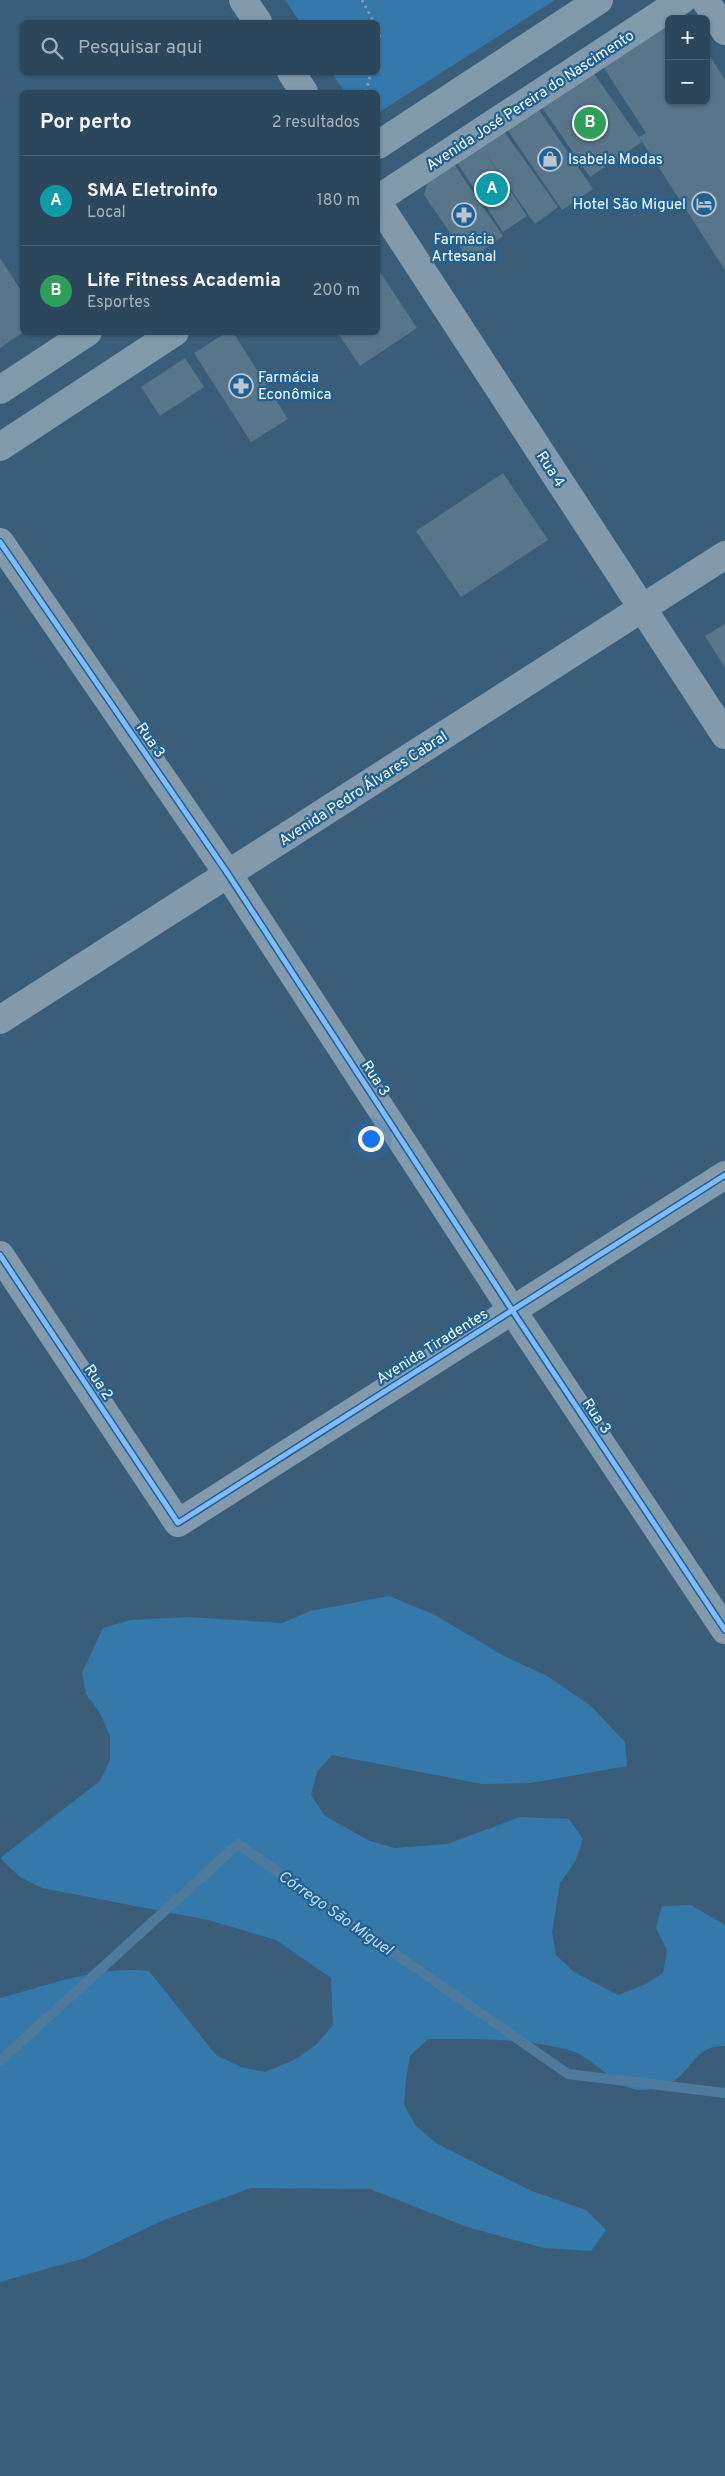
<!DOCTYPE html>
<html lang="pt">
<meta charset="utf-8">
<style>
body{margin:0;font-family:Overpass,sans-serif;background:#344d62;color:#f1f3f6}
.controls{position:absolute;right:15px;top:15px;display:grid;overflow:hidden;border-radius:8px;box-shadow:0 1px 4px #0004}
.controls button{width:45px;height:45px;display:grid;place-items:center;padding:0;border:0;border-bottom:1px solid #485e72;background:#2c465c;color:#f1f3f6;font:25px sans-serif}
.you{position:absolute;left:370px;top:1138px;width:18px;height:18px;margin:-12px;border:4px solid #fff;border-radius:50%;background:#1a73e8;box-shadow:0 0 0 8px #1a73e833}
.badge{display:grid;place-items:center;width:32px;height:32px;border-radius:50%;background:#bac7d0;color:#fff;font-size:16px;font-weight:700}
.pin{position:absolute;translate:-50% -50%;border:2px solid #fff;box-shadow:0 1px 5px #0006}
.list{margin:0;padding:0;list-style:none}
h2{display:flex;justify-content:space-between;align-items:center;height:65px;margin:0;padding:0 20px;font-size:21px}
h2 small{font-size:16px;font-weight:400;color:#a6b1bb}
.list li{display:grid;grid-template-columns:32px 1fr auto;gap:15px;align-items:center;box-sizing:border-box;height:90px;padding:0 20px;border-top:1px solid #485e72}
.list b{display:block;font-size:19px;white-space:nowrap}
.list p{margin:0;font-size:16px;white-space:nowrap;color:#a6b1bb}
.list em{font-size:16px;font-style:normal;color:#a6b1bb}
.icon{flex:none;width:28px;height:28px;fill:none;stroke:currentColor;stroke-width:2;stroke-linecap:round;stroke-linejoin:round}
.map{position:relative;flex:none;width:725px;height:2476px;overflow:hidden}
.search{position:absolute;background:#2c465c;box-shadow:0 1px 4px #0004;left:20px;top:20px;width:360px;height:55px;display:flex;align-items:center;gap:12px;box-sizing:border-box;padding:0 18px;border-radius:8px;color:#a6b1bb;font-size:19px}
.panel{position:absolute;background:#2c465c;box-shadow:0 1px 4px #0004;left:20px;top:90px;width:360px;height:245px;border-radius:8px}
.map>svg:first-child{display:block}
</style>
<div class="map">
<svg width="725" height="2476" viewBox="0 0 725 2476">
<rect width="100%" height="100%" fill="#3a5e7a"/>
<!-- green -->
<path fill="#3578aa" d="M 285,0 L 555,0 L 378,113 L 378,92 L 345,92 L 332,73 L 378,72 L 378,22 L 300,22 Z
M 389,1596 L 435,1615 L 504,1656 L 547,1676 L 591,1706 L 625,1742 L 627,1766 L 531,1783 L 482,1784 L 332,1755 L 317,1772 L 311,1795 L 325,1816 L 370,1841 L 395,1848 L 447,1844 L 520,1817 L 569,1819 L 583,1839 L 575,1862 L 560,1883 L 552,1932 L 556,1955 L 574,1972 L 618,1995 L 644,1985 L 663,1973 L 667,1950 L 656,1928 L 662,1906 L 691,1905 L 725,1925 L 725,2046 C 697,2046 696,2062 680,2076 C 669,2085 655,2090 641,2090 C 617,2090 594,2058 572,2051 C 526,2038 476,2039 428,2039 L 410,2056 L 406,2079 L 404,2105 L 416,2126 L 436,2143 L 483,2167 L 532,2191 L 586,2210 L 606,2230 L 591,2251 L 544,2248 L 467,2227 L 370,2189 L 251,2188 L 161,2221 L 85,2258 L 0,2282 L 0,1998 C 49,1985 98,1965 149,1971 L 216,2055 L 241,2067 L 265,2072 L 296,2059 L 317,2044 L 333,2025 L 331,1978 L 276,1940 L 208,1920 L 42,1888 L 20,1877 L 0,1858 L 100,1781 L 110,1760 L 110,1736 L 100,1713 L 86,1694 L 82,1673 L 103,1628 L 131,1620 L 187,1617 L 282,1623 L 310,1611 Z"/>
<g fill="none" stroke-linecap="round" stroke-linejoin="round">
<!-- stream -->
<path stroke="#4e7a9d" stroke-width="10" d="M 0,2061 L 238,1844 L 568,2074 L 725,2093"/>
</g>
<!-- building -->
<path fill="#58758a" d="M 669,23 L 669,101 L 706,101 L 706,50 L 725,80 L 725,270 L 639,137 L 646,133 L 602,65 Z
M 590,68 L 642,142 L 590,177 L 539,103 Z
M 537,107 L 593,189 L 562,210 L 506,128 Z
M 503,130 L 558,207 L 535,224 L 484,151 L 527,216 L 503,232 L 456,161 Z
M 454,164 L 503,236 L 469,260 L 424,195 L 427,183 Z
M 0,258 L 22,292 L 22,333 L 0,348 Z
M 378,269 L 417,328 L 360,366 L 337,332 L 378,332 Z
M 227,332 L 233,332 L 288,419 L 251,442 L 194,353 Z
M 185,358 L 204,387 L 160,416 L 141,387 Z
M 503,473 L 548,540 L 461,597 L 416,531 Z
M 725,624 L 725,668 L 705,636 Z"/>
<g fill="none" stroke-linecap="round" stroke-linejoin="round">
<!-- path -->
<path stroke="#839aad" stroke-width="3" stroke-dasharray="2.5 4" stroke-linecap="butt" d="M 362,0 L 374,22
M 378,29 L 380,33 L 378,42
M 366,92 L 371,72"/>
<!-- minor -->
<path stroke="#839aad" stroke-width="28" d="M 243,0 L 258,22
M 705,0 L 725,31
M 291,72 L 304,92
M 378,203 L 725,735
M 0,542 L 228,874 L 512,1310 L 725,1630
M 0,1020 L 725,555
M 0,1255 L 178,1523 L 725,1175"/>
<!-- major -->
<path stroke="#819aab" stroke-width="28" d="M 378,145 L 599,0
M 378,199 L 682,0
M 0,390 L 88,332
M 0,447 L 175,332"/>
<!-- cycleway casing -->
<g stroke="#1f6195" stroke-width="8">
<path id="cycleway" d="M 0,542 L 228,874 L 512,1310 L 725,1630
M 0,1255 L 178,1523 L 725,1175"/>
</g>
<!-- cycleway -->
<use href="#cycleway" stroke="#80bcff" stroke-width="5"/>
</g>
<!-- icons -->
<defs>
<g id="shop-ring" transform="scale(1.25)"><circle r="9.5" fill="#1f6195" stroke="#bac7d0" stroke-width="1.5"/><path d="M-5-2.5h2.3a2.7 3.5 0 0 1 5.4 0H5L5.5 6h-11ZM-1.5-2.5h3a1.5 2.3 0 0 0-3 0Z" fill="#bac7d0"/></g>
<g id="hotel-ring" transform="scale(1.25)"><circle r="9.5" fill="#1f6195" stroke="#bac7d0" stroke-width="1.5"/><path d="M-6-4.5h1.5V1H6V5H4.5V3h-9V5H-6ZM-4 0a1.8 1.8 0 1 1 3.6 0ZM.5 0V-2.5h3Q6-2.5 6 0Z" fill="#bac7d0"/></g>
<g id="pharmacy-ring" transform="scale(1.25)"><circle r="9.5" fill="#1f6195" stroke="#bac7d0" stroke-width="1.5"/><path d="M-2-6h4v4h4v4h-4v4h-4v-4h-4v-4h4Z" fill="#bac7d0"/></g>
</defs>
<g fill-rule="evenodd">
<use href="#shop-ring" x="550" y="159"/>
<use href="#hotel-ring" x="704" y="204"/>
<use href="#pharmacy-ring" x="464" y="215"/>
<use href="#pharmacy-ring" x="241" y="386"/>
</g>
<g text-anchor="middle" stroke-width="4.5" stroke-linejoin="round" paint-order="stroke">
<!-- street labels -->
<g font-size="15" fill="#fff" stroke="#1f6195">
<text transform="translate(530 100) rotate(-33)" y="5">Avenida José Pereira do Nascimento</text>
<text transform="translate(551 469) rotate(57)" y="5">Rua 4</text>
<text transform="translate(151 740) rotate(55)" y="5">Rua 3</text>
<text transform="translate(363 788) rotate(-33)" y="5">Avenida Pedro Álvares Cabral</text>
<text transform="translate(376 1078) rotate(57)" y="5">Rua 3</text>
<text transform="translate(432 1346) rotate(-32)" y="5">Avenida Tiradentes</text>
<text transform="translate(99 1382) rotate(56)" y="5">Rua 2</text>
<text transform="translate(597 1416) rotate(56)" y="5">Rua 3</text>
</g>
<!-- poi labels -->
<g font-size="15" fill="#fff" stroke="#1f6195" text-anchor="start">
<text x="568" y="164">Isabela Modas</text>
<text x="686" y="209" text-anchor="end">Hotel São Miguel</text>
<text x="464" y="244" text-anchor="middle">Farmácia<tspan x="464" dy="17">Artesanal</tspan></text>
<text x="258" y="382">Farmácia<tspan x="258" dy="17">Econômica</tspan></text>
</g>
<!-- water labels -->
<g font-size="16" font-style="italic" fill="#bfdef5" stroke="#1f6195">
<text transform="translate(336 1912) rotate(35)" y="6">Córrego São Miguel</text>
</g>
</g>
</svg>
<div class="controls">
<button>+</button>
<button>−</button>
</div>
<div class="you"></div>
<div class="pin badge" style="left:492px;top:189px;background:#0f9aa8">A</div>
<div class="pin badge" style="left:590px;top:123px;background:#2e9e5b">B</div>
<div class="search"><svg class="icon" aria-label="search" viewBox="0 0 24 24"><circle cx="10" cy="10" r="6"/><path d="M15 15l6 6"/></svg>Pesquisar aqui</div>
<section class="panel">
<h2>Por perto<small>2 resultados</small></h2>
<ul class="list">
<li><span class="badge" style="background:#0f9aa8">A</span><div><b>SMA Eletroinfo</b><p>Local</p></div><em>180 m</em></li>
<li><span class="badge" style="background:#2e9e5b">B</span><div><b>Life Fitness Academia</b><p>Esportes</p></div><em>200 m</em></li>
</ul>
</section>
</div>
